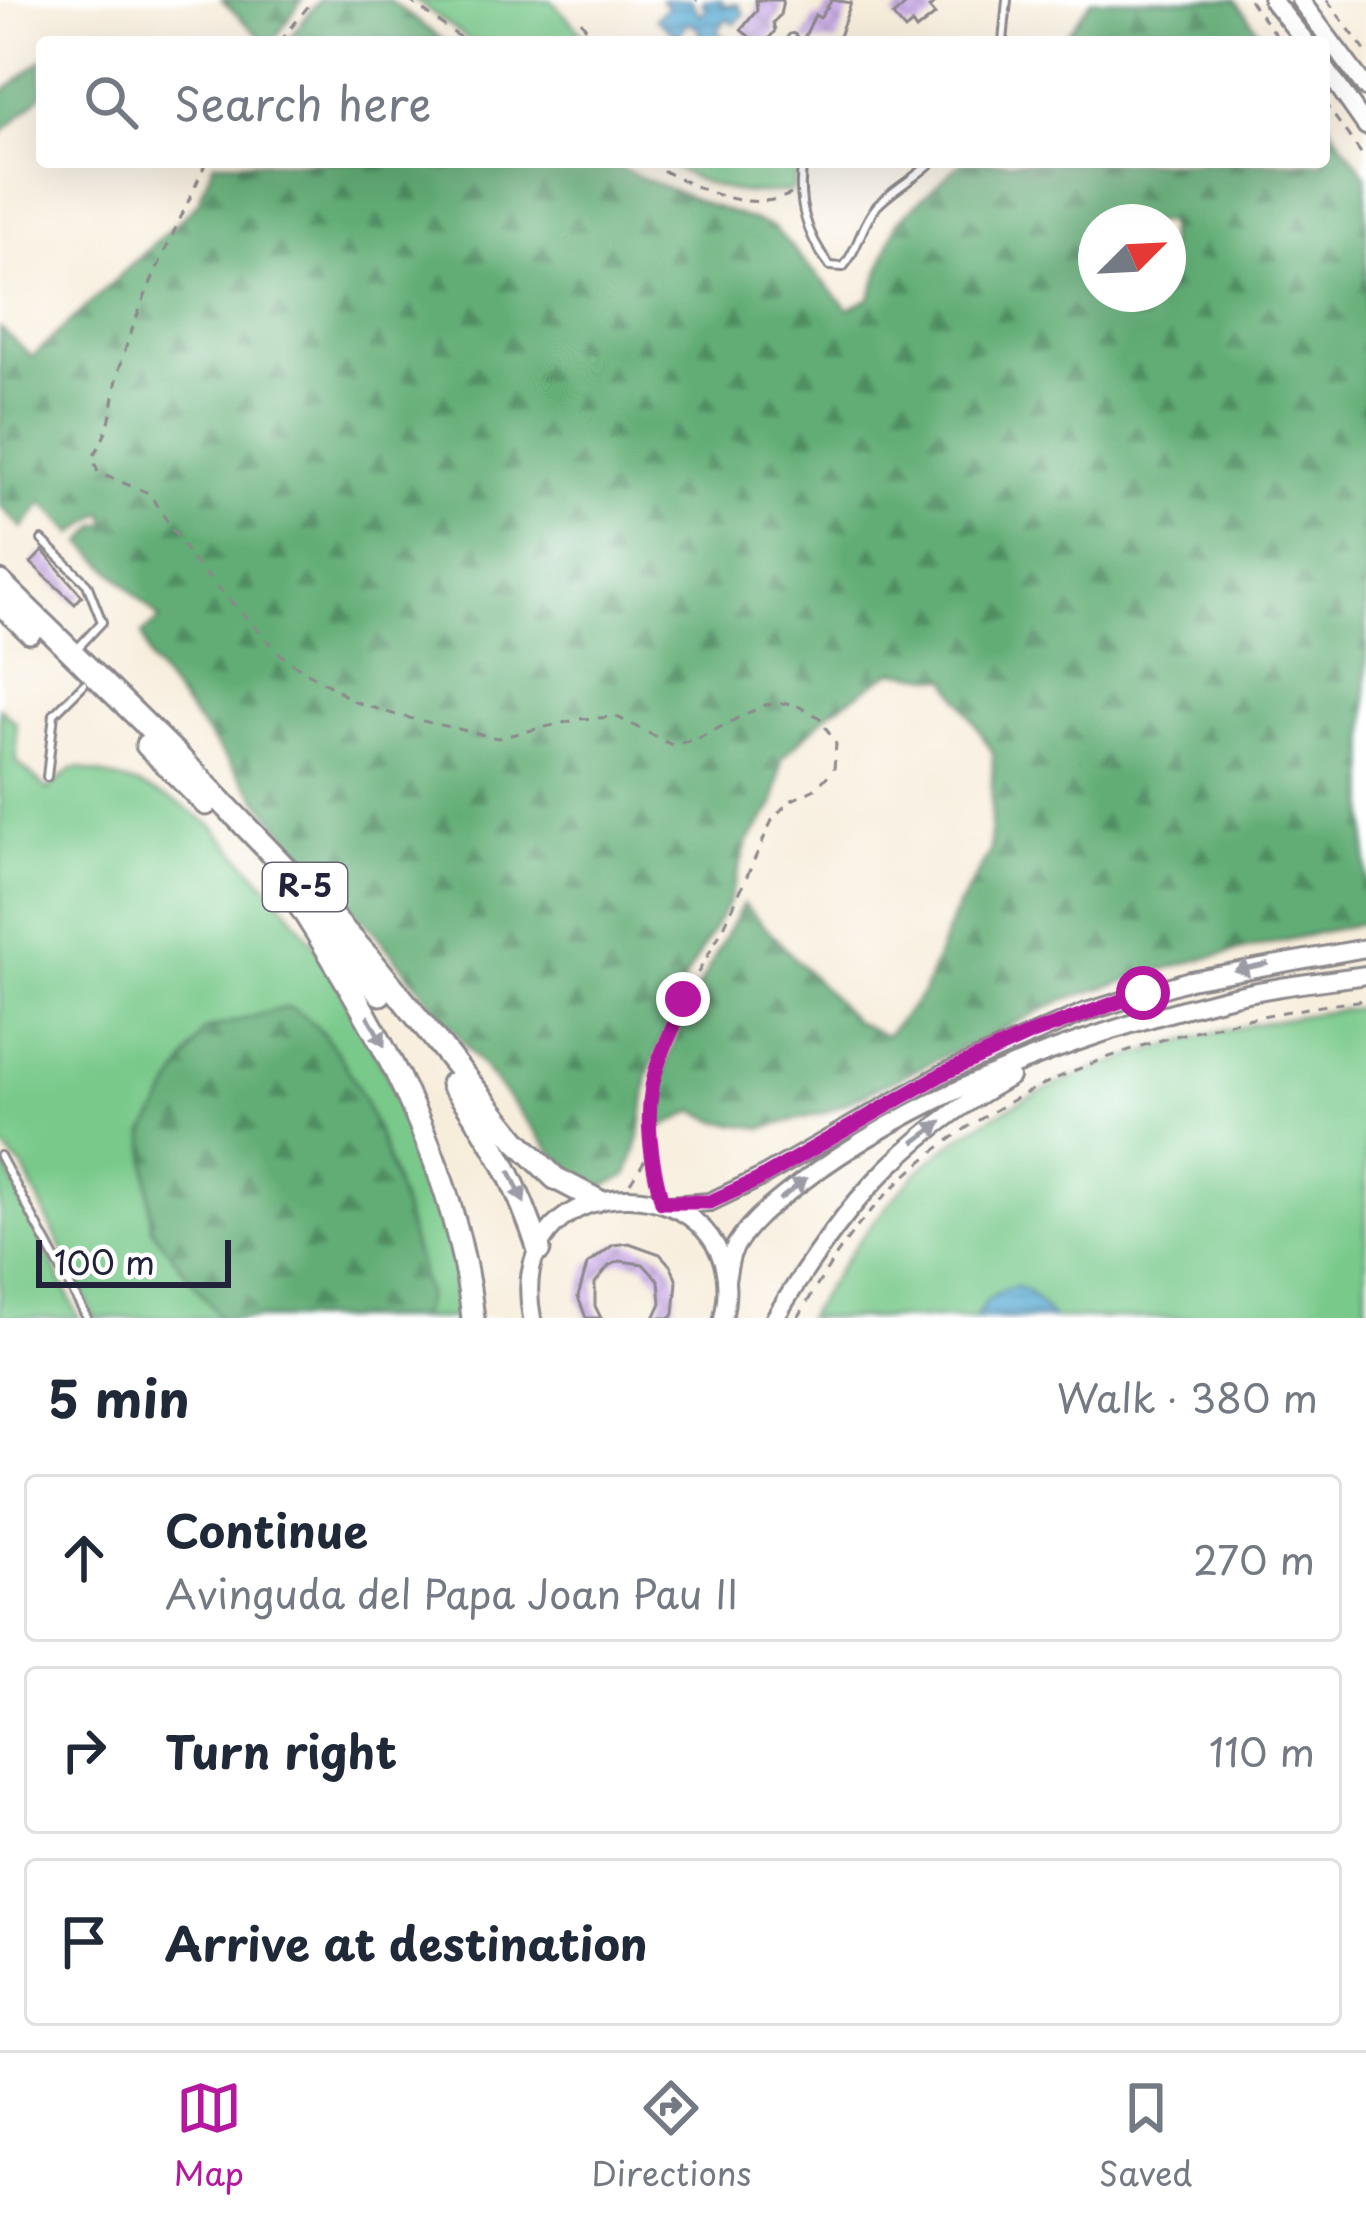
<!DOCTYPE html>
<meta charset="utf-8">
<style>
body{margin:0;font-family:"Playpen Sans",sans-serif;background:#f6f6f7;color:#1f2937}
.compass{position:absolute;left:1078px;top:204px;width:108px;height:108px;border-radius:50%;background:#fff;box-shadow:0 12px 48px #0002;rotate:66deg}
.scale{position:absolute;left:36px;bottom:30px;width:195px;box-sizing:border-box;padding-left:12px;border:6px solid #22223b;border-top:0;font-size:33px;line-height:42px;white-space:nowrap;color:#22223b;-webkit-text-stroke:9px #fff;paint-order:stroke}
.stop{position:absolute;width:36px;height:36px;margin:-27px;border:9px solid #b5179e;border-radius:50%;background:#fff}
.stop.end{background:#b5179e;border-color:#fff;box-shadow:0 3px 12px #0008}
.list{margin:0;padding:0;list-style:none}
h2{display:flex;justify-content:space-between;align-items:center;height:156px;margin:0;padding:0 48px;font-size:51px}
h2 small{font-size:39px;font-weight:400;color:#747a83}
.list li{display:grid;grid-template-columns:78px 1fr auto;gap:36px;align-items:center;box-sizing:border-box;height:168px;margin:0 24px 24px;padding:0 24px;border:3px solid #e0e1e3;border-radius:12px}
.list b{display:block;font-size:45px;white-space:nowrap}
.list p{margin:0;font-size:39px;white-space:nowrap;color:#747a83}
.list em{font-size:39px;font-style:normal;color:#747a83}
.icon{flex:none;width:66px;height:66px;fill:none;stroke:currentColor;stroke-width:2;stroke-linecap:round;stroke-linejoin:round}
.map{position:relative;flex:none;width:1366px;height:1318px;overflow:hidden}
.search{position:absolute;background:#fff;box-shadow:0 12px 48px #0002;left:36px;right:36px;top:36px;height:132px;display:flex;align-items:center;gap:30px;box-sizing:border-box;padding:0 42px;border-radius:12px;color:#747a83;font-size:45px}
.sheet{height:732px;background:#fff}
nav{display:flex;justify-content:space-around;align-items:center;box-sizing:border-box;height:168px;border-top:3px solid #e0e1e3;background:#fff;font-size:33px;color:#747a83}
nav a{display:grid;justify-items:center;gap:6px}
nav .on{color:#b5179e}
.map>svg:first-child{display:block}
</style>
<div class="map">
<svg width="1366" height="1318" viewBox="0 0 1366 1318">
<defs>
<pattern id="forest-firs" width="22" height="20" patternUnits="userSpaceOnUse" patternTransform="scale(3)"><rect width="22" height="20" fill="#62ad76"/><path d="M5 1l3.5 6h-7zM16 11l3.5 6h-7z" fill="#508c62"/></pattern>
<pattern id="water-rules" width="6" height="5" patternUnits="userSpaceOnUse" patternTransform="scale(3)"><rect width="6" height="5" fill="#5aadd6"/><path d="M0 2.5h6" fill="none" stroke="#4a8caf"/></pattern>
<pattern id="building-cross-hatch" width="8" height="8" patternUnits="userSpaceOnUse" patternTransform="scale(3)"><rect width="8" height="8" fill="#cdb0e9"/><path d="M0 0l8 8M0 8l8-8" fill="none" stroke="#b097c9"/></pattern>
</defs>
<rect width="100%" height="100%" fill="#fff"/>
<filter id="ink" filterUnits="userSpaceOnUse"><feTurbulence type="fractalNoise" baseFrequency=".00833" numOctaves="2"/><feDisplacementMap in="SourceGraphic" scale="24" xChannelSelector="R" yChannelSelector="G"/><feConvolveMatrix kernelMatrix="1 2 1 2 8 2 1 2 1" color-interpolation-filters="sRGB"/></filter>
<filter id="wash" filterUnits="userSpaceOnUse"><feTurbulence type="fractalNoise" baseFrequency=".004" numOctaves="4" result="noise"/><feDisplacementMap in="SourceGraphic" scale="48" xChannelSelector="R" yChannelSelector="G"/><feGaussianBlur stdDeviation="2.7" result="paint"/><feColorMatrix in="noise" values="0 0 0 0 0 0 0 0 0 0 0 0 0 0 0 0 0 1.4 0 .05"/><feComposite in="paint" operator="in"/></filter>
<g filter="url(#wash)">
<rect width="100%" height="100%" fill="#f7eddb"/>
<!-- grass -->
<path fill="#78c98a" stroke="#4d7662" stroke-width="3" d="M 415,0 L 551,0 L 590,42 L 472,42 Z
M 665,162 L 799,162 L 792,191 C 740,197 711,190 665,162 Z
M 0,708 L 16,723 L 17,762 L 48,790 L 72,769 L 80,768 L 139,785 L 182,805 L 214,827 L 284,905 L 315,946 L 347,994 L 418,1136 L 448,1229 L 465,1318 L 94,1318 L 25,1171 L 0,1144 Z
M 1366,1007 L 1366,1318 L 806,1318 C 840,1266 873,1217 917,1173 C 1020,1072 1226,1022 1366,1007 Z
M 0,1161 L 7,1169 L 79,1318 L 0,1318 Z"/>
<!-- forest -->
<path fill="url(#forest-firs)" stroke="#426858" stroke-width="3" fill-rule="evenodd" d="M 222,0 L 302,0 L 273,42 L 265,42 Z
M 319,0 L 389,0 L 445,42 L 287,42 Z
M 1092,0 L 1235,0 L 1267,42 L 1061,42 Z
M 42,60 L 42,95 L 0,134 L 0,94 Z
M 1324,117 L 1366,176 L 1366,922 L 1186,963 L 1066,999 L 824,1113 L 763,1128 L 721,1122 L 695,1111 L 654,1131 C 658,1053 706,972 743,904 L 855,1021 L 886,1036 L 923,993 L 953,916 L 990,852 L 993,753 L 947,679 L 893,671 L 831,711 L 782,758 L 774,805 L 747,843 L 728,904 L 681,986 L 648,1075 L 640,1137 L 628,1175 L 603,1186 L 577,1174 L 550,1150 L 376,934 L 291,841 L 151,663 L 142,634 L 160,619 L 83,543 L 98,525 L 109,523 L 103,512 L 74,534 L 43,502 L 23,528 L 0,506 L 0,328 L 32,357 L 198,203 L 214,162 L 604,162 L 709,205 L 773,227 L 848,309 L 870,298 L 897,222 L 962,162 L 1324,162 ZM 1096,222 L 1168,222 L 1168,294 L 1096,294 Z
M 288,1007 C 366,1042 404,1215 427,1294 L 420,1318 L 220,1318 L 151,1228 L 145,1133 L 204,1030 Z"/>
<!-- water -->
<path fill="url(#water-rules)" stroke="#3e6888" stroke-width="3" d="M 661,0 L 691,0 L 700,15 L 707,8 L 702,3 L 705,0 L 722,0 L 722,5 L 738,4 L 744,14 L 735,24 L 727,18 L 717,32 L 729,42 L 703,42 L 697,38 L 701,31 L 688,22 L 678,37 L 656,18 L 668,7 Z
M 1016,1287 L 1028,1291 L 1053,1318 L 976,1318 C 984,1301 997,1290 1016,1287 Z"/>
<g id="blocks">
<!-- building -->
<path fill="url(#building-cross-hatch)" d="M 756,0 L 783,0 L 780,15 L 773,23 L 775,31 L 766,42 L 756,42 L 741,30 L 757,10 Z
M 832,0 L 851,3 L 837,42 L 802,42 L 815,15 L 820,18 Z
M 911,0 L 938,0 L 929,8 L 935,15 L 916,30 L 912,24 L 905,30 L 893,16 Z
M 43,551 L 82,596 L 75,604 L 31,563 Z
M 629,1243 L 660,1254 L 671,1266 L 677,1282 L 674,1314 L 671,1318 L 654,1318 L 661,1303 L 659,1281 L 643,1264 L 620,1261 L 609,1266 L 595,1283 L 595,1306 L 601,1318 L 586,1318 L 578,1297 L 587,1265 L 613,1245 Z"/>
</g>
</g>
<g filter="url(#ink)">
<use href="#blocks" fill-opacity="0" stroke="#8c888b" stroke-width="3"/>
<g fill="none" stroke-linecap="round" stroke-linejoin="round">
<!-- service casing -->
<g stroke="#8c888b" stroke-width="12">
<path id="service" d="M 792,38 L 793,42
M 1003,42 L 1007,0
M 803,162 C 796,201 806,234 830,266 L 843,267 C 859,249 861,224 877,206 C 892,190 915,178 932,162
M 42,540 L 87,584 L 102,622 L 75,651
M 47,777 L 54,714 L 84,684
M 0,1156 L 87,1318"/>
</g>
<!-- secondary casing -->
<g stroke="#8c888b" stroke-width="22">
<path id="secondary" d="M 1272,0 L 1306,42
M 1300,0 L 1366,88
M 1324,66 L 1366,126
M 671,1205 L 710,1202 L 758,1179 L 944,1073 L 1083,1013 L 1190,980 L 1366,948
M 726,1280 C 728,1271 729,1261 732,1253 C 744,1226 772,1205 795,1187 C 918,1093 1071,1037 1221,999 C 1268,987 1318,982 1366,975
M 532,1318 C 500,1153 759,1163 723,1318
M 775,1318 C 839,1212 900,1138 1010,1077"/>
</g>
<!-- motorway casing -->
<g stroke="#8c888b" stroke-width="27">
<path id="motorway" d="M 0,582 L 178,756 L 325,909 L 372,961 L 516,1140 L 555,1178 L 597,1200
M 0,603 L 30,632
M 147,745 L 206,804
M 293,895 C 376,1025 456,1162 473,1318
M 326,931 L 380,994
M 452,1084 C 492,1136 519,1188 539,1250"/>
</g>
<!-- path -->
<path stroke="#8c888b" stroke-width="3" stroke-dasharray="9 9" stroke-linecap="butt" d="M 409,0 L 466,42
M 1249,0 L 1281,42
M 1327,0 L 1366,52
M 696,1 L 697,0
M 581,21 L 596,42
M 280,42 L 313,0
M 1324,102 L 1366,160
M 206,162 C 178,227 142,292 122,360 C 110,398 117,419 93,457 L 98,473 L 149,493 L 193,561 L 285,659 L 356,702 L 396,715 L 498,738 L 580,719 L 617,717 L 672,745 L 697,739 L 764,705 L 792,703 L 819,717 L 836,744 L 834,769 L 815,789 L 790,801 L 773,818 L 724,927 L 683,999 L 652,1085 L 649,1112 L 659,1189
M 647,162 C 688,184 745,216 791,194
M 630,1183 L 651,1151
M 798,1318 C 818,1284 838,1249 864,1219 C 988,1073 1184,1022 1366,1000"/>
<!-- service -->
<use href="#service" stroke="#fff" stroke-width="6"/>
<!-- secondary -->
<use href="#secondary" stroke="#fff" stroke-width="16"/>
<!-- motorway -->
<use href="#motorway" stroke="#fff" stroke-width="21"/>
</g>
<!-- one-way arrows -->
<defs><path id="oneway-solid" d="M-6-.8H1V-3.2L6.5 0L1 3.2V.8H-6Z" transform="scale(3)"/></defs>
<g fill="#9c9ca7">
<use href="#oneway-solid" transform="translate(1251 967) rotate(168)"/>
<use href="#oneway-solid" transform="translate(376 1031) rotate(61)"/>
<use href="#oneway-solid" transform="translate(928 1132) rotate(-36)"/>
<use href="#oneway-solid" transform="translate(517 1187) rotate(65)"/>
<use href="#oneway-solid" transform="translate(793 1189) rotate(-38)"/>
</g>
</g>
<g fill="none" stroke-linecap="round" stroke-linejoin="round" filter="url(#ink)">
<!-- route -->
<path stroke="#b5179e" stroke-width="15" d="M 683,999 C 677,1021 667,1040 659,1061 C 642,1105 650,1158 662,1202 L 710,1202 L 758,1180 L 944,1073 L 1030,1034 L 1143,993"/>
</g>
<g text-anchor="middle" stroke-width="10" stroke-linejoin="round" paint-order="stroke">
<!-- shield labels -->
<rect fill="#fff" stroke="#646476" stroke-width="3" x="263" y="863" width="84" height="48" rx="9"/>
<g font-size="30" font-weight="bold" fill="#22223b">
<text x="305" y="897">R-5</text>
</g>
</g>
</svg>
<svg class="compass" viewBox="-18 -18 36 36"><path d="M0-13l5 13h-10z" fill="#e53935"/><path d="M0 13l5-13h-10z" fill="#747a83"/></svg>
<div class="scale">100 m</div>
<div class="stop" style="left:1143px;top:993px"></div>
<div class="stop end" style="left:683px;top:999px"></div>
<div class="search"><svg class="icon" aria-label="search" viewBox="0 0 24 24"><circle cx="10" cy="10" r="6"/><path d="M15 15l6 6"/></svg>Search here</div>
</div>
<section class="sheet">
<h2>5 min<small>Walk · 380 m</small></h2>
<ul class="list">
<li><svg class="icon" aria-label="ahead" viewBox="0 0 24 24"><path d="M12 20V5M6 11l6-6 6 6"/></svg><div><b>Continue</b><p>Avinguda del Papa Joan Pau II</p></div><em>270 m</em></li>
<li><svg class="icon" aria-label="right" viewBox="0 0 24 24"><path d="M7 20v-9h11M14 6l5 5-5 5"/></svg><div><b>Turn right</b></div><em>110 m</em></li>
<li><svg class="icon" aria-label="arrive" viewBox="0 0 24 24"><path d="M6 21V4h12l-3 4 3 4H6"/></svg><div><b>Arrive at destination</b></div></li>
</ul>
</section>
<nav>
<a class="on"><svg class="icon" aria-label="map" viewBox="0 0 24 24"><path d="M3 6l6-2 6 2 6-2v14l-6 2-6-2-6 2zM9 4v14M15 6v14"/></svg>Map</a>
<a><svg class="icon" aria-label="directions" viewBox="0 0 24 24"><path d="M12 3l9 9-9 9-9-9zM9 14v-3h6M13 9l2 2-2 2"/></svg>Directions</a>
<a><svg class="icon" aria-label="saved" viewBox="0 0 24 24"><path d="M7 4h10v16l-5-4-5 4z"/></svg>Saved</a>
</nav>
